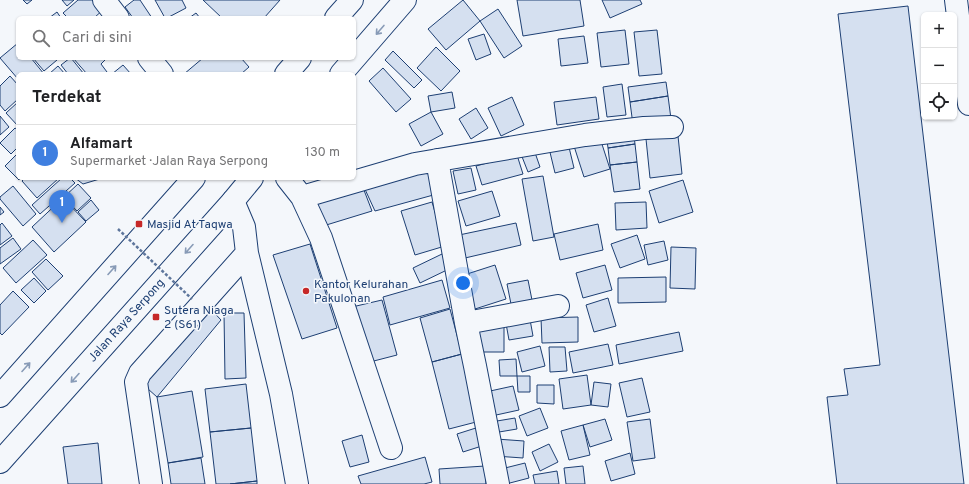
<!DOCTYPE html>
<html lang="id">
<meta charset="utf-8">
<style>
body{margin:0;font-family:Overpass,sans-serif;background:#f2f2f2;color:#202124}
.controls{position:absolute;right:12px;top:12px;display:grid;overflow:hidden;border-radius:6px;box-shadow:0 1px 3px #0004}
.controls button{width:36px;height:36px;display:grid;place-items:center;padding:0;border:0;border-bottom:1px solid #e0e0e0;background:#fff;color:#202124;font:20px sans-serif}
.you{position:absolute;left:463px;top:283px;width:14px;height:14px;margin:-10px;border:3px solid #fff;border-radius:50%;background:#1a73e8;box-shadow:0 0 0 6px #1a73e833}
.badge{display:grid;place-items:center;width:26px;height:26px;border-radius:50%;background:#0f766e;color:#fff;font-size:13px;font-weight:700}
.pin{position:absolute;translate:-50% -33px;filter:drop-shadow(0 1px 2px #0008)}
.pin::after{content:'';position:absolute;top:21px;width:14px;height:12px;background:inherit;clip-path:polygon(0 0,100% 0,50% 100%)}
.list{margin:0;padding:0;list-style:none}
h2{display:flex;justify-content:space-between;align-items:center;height:52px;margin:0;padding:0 16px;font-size:17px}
h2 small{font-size:13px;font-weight:400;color:#757577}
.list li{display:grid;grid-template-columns:26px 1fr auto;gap:12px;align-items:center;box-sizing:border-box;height:56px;padding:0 16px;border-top:1px solid #e0e0e0}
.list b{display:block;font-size:15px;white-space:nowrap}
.list p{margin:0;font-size:13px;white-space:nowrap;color:#757577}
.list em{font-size:13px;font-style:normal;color:#757577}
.icon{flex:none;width:22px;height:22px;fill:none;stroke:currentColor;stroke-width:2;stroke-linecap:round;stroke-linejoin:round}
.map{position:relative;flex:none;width:969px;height:484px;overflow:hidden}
.search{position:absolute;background:#fff;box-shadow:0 1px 3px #0004;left:16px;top:16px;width:340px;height:44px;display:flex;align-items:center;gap:10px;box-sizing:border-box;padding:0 14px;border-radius:6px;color:#757577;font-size:15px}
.panel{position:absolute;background:#fff;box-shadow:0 1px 3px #0004;left:16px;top:72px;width:340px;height:108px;border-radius:6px}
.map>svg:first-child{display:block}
</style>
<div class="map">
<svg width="969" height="484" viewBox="0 0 969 484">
<rect width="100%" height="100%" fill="#f4f7fb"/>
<!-- building -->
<path fill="#d5e0f0" stroke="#1d3f73" d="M 23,0 L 32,0 L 27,4 Z
M 62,0 L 74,0 L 67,6 Z
M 78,0 L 97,0 L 105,8 L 94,18 L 68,18 L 63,13 Z
M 134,0 L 140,0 L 152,18 L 133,18 L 125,7 Z
M 155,0 L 182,0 L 186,8 L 167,18 L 165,18 Z
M 203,0 L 280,0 L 264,18 L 222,18 Z
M 463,0 L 480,21 L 446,50 L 428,29 Z
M 517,0 L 580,0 L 584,26 L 523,36 Z
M 602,0 L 640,0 L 642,4 L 610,18 Z
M 908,6 L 964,484 L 837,484 L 827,397 L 848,395 L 844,369 L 880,365 L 838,14 Z
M 498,9 L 522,46 L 504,58 L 480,21 Z
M 57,12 L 61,18 L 49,18 Z
M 196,13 L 200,18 L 189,18 Z
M 625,30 L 629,64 L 601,67 L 597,33 Z
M 657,30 L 662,74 L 639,76 L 634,32 Z
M 484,34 L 491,54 L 476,60 L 468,39 Z
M 584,36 L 588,63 L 561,66 L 558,39 Z
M 18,43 L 18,58 L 31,58 L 44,74 L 18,74 L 18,79 L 0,58 Z
M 436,47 L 460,71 L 441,91 L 417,68 Z
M 393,51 L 422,80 L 414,88 L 385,60 Z
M 33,58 L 56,58 L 57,60 L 44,71 Z
M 70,58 L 71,58 L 84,74 L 68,74 L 61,65 Z
M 73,58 L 107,58 L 101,64 L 107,72 L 105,74 L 87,74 Z
M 203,58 L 241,58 L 249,67 L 241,74 L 184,74 Z
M 123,65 L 131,74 L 112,74 Z
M 58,66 L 65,74 L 49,74 Z
M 383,68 L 411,99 L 396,112 L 369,81 Z
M 10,76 L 18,85 L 18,99 L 5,111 L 0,105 L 0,86 Z
M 666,82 L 668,96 L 630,102 L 628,87 Z
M 622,84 L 626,115 L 607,117 L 603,87 Z
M 452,92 L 455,108 L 431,112 L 428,96 Z
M 668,96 L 671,119 L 633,125 L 630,102 Z
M 512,97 L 524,125 L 501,136 L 488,108 Z
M 596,97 L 599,119 L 557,125 L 554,102 Z
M 18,102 L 18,126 L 6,113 Z
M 476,108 L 488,128 L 471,139 L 459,119 Z
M 431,112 L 443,134 L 421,146 L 409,124 Z
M 0,116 L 9,127 L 0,135 Z
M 15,128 L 18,130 L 18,147 L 11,154 L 0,143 Z
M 633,129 L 635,144 L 608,148 L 606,133 Z
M 599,135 L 610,169 L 584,177 L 573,143 Z
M 678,136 L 682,174 L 650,178 L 646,139 Z
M 567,139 L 574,168 L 555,173 L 548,144 Z
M 532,144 L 540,167 L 528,172 L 519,149 Z
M 635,144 L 637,162 L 610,165 L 608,148 Z
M 18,153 L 18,178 L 21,178 L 19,180 L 5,166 Z
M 517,155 L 523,174 L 482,185 L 476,166 Z
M 637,162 L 640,189 L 614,192 L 610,165 Z
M 429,167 L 437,194 L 375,211 L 363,185 Z
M 471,168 L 476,190 L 458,194 L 453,171 Z
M 543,176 L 554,237 L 533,241 L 522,179 Z
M 25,178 L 59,178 L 37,198 L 22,181 Z
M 62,178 L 70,178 L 75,183 L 40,214 L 32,205 Z
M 75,178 L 103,178 L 83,184 Z
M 683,180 L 693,212 L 659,223 L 649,191 Z
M 78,184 L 91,198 L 77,211 L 64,197 Z
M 362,185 L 372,211 L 323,226 L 312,201 Z
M 13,186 L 36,214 L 23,226 L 0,199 L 0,197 Z
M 492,191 L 500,216 L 466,226 L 458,201 Z
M 63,198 L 86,222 L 54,252 L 32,227 Z
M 91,200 L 99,210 L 86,221 L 78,212 Z
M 432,202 L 445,246 L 415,255 L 401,211 Z
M 646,202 L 647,228 L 616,230 L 615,203 Z
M 0,207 L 4,212 L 0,215 Z
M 2,223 L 12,236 L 0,245 L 0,225 Z
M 516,223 L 521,245 L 465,258 L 459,235 Z
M 598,224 L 603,250 L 560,260 L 554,234 Z
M 637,235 L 645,259 L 620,268 L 611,244 Z
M 13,238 L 21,249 L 0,264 L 0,248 Z
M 33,240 L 47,255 L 16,283 L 3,268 Z
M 664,241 L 668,260 L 648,265 L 644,245 Z
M 310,244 L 337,328 L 302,339 L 273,255 Z
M 671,247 L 696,248 L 695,289 L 670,288 Z
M 442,254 L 449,269 L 420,283 L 413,268 Z
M 46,259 L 63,276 L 48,290 L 32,272 Z
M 495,265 L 506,299 L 475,309 L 464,275 Z
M 605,265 L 612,290 L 583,298 L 576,273 Z
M 666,277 L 666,302 L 618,303 L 618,278 Z
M 34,278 L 46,291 L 34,303 L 21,290 Z
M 442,280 L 450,308 L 390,325 L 383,297 Z
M 528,280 L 533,305 L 512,309 L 507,284 Z
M 13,291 L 29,307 L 2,335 L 0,333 L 0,305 Z
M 608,298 L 616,326 L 594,332 L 586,305 Z
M 382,300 L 397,355 L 366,363 L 352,307 Z
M 207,305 L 221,320 L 157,397 L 138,380 Z
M 450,309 L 462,354 L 432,362 L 420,318 Z
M 224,313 L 244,313 L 246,378 L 225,379 Z
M 529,314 L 533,336 L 509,340 L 505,318 Z
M 578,317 L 578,342 L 542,343 L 541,318 Z
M 473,324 L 504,324 L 504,352 L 473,352 Z
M 679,332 L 683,351 L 619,364 L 616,345 Z
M 608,344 L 613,365 L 573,373 L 569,352 Z
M 540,346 L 545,366 L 522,372 L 517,352 Z
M 549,347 L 565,347 L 567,371 L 550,372 Z
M 462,354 L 480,421 L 449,429 L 432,362 Z
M 516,359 L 517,376 L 500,376 L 499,360 Z
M 587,375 L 591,405 L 563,409 L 559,379 Z
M 517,376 L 530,376 L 530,392 L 518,392 Z
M 642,378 L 650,412 L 627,417 L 619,383 Z
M 594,382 L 611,384 L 608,407 L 591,405 Z
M 246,384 L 251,428 L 210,432 L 205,389 Z
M 537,385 L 554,385 L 554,404 L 537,403 Z
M 513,386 L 519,410 L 487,417 L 481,393 Z
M 192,391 L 203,457 L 168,463 L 157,397 Z
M 540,408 L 548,428 L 527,436 L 519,416 Z
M 515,418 L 517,429 L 499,432 L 497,421 Z
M 605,419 L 612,440 L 590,447 L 583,425 Z
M 650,419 L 655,458 L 633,461 L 627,422 Z
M 583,425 L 590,455 L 569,460 L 561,431 Z
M 479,427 L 485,445 L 463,452 L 457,434 Z
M 251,428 L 257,481 L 230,484 L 216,484 L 210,432 Z
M 362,435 L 369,462 L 350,467 L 342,441 Z
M 496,439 L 524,441 L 523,458 L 495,456 Z
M 98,443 L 102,484 L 68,484 L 63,447 Z
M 549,444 L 558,462 L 540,471 L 532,452 Z
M 630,453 L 635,474 L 611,481 L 605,461 Z
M 425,457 L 432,482 L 424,484 L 361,484 L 358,476 Z
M 201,458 L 205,484 L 171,484 L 168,463 Z
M 525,463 L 529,478 L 506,484 L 501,469 Z
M 485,466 L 486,484 L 440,484 L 439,469 Z
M 583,466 L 585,484 L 566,484 L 564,468 Z
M 557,471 L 559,484 L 535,484 L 533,475 Z
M 257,481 L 257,484 L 230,484 Z"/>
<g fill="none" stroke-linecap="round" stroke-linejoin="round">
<!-- minor casing -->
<g stroke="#1d3f73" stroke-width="24">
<path id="minor" d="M 104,0 L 118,18
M 956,0 L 969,104
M 149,58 L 162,74
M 437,160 L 466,323 L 475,366 L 498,484
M 287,178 L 302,197 L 321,238 L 391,448
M 302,197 L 415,164 L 585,135 L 644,128 L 672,127
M 233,201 L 244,227 L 247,253 L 281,394 L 297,484
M 466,323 L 558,306
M 151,484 L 136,382 L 140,373 L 247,253"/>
</g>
<!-- major casing -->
<g stroke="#1d3f73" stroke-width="24">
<path id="major" d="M 336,18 L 352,0
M 286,74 L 300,58
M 341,74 L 405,0
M 0,396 L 194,178
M 0,462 L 233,201 L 252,178"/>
</g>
<!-- minor -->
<use href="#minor" stroke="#f4f7fb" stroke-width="22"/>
<!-- major -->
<use href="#major" stroke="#f4f7fb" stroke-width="22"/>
<!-- path-bridge -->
<path stroke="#5e769c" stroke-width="2.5" stroke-dasharray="3 2" stroke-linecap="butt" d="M 118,229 L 192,299"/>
</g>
<!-- one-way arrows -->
<defs><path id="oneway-shaft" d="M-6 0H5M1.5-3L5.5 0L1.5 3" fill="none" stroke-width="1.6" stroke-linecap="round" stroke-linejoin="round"/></defs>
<g stroke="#889bb7">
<use href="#oneway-shaft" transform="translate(380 30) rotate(131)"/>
<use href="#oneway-shaft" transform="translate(189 249) rotate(132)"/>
<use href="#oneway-shaft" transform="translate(112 270) rotate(-48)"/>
<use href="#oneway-shaft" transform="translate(26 367) rotate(-48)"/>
<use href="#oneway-shaft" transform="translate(75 378) rotate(132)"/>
</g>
<!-- markers -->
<g fill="#c62828" stroke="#f4f7fb" stroke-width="1.5">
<rect x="135" y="220" width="8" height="8" rx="2"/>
<circle cx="306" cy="291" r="4"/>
<rect x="152" y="313" width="8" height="8" rx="2"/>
</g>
<g text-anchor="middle" stroke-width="3" stroke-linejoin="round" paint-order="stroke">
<!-- poi labels -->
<g font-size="12" fill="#1d3f73" stroke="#f4f7fb" text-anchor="start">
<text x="147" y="228">Masjid At Taqwa</text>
<text x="314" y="288">Kantor Kelurahan<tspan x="314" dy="14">Pakulonan</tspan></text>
<text x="164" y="314">Sutera Niaga<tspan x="164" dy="14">2 (S61)</tspan></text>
</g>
<!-- street labels -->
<g font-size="12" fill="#1d3f73" stroke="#f4f7fb">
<text transform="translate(126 320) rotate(-48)" y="4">Jalan Raya Serpong</text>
</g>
</g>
</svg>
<div class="controls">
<button>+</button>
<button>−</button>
<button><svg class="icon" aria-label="locate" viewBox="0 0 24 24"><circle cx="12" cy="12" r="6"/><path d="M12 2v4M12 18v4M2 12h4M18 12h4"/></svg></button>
</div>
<div class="you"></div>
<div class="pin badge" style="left:62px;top:223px;background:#3f7fe0">1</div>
<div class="search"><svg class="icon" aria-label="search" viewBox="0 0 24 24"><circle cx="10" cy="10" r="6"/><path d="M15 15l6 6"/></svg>Cari di sini</div>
<section class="panel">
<h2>Terdekat<small></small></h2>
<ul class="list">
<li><span class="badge" style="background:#3f7fe0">1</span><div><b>Alfamart</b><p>Supermarket · Jalan Raya Serpong</p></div><em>130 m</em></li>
</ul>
</section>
</div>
